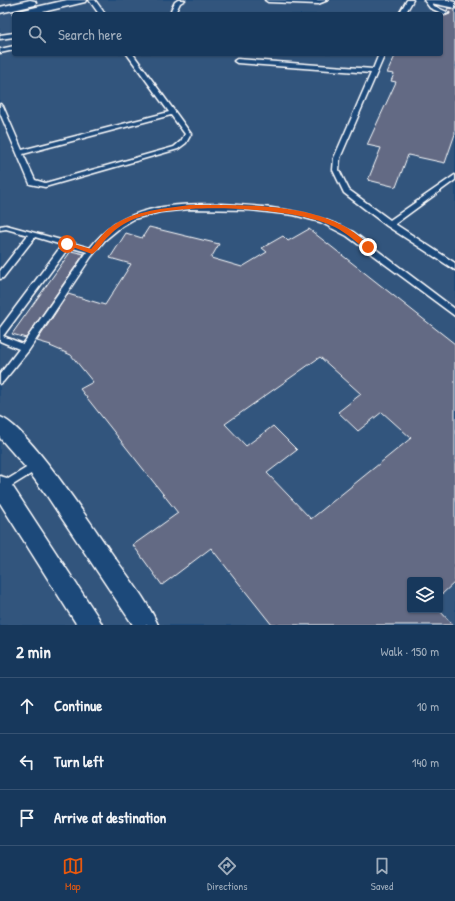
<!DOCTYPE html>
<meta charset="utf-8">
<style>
body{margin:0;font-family:"Patrick Hand",sans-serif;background:#203f62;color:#f1f3f6}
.controls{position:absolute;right:12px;bottom:12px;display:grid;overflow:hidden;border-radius:4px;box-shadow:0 1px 3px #0004}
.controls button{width:36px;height:36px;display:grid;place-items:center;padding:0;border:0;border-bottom:1px solid #365272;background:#17385c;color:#f1f3f6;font:20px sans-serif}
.stop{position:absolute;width:12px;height:12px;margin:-9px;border:3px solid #ea580c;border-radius:50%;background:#fff}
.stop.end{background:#ea580c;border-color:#fff;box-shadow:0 1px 4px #0008}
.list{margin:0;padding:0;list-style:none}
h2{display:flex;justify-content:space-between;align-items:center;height:52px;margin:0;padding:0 16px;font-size:17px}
h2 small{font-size:13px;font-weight:400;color:#9eacbb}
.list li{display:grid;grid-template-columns:26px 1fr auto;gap:12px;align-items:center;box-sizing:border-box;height:56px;padding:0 16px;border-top:1px solid #365272}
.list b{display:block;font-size:15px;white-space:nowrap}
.list em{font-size:13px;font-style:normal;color:#9eacbb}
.icon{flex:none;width:22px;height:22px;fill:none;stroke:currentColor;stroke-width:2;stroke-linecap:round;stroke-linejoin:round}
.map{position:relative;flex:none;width:455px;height:625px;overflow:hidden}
.search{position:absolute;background:#17385c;box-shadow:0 1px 3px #0004;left:12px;right:12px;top:12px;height:44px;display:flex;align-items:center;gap:10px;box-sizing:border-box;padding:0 14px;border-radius:4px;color:#9eacbb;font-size:15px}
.sheet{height:220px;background:#17385c}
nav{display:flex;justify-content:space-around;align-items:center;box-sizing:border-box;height:56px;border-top:1px solid #365272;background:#17385c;font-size:11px;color:#9eacbb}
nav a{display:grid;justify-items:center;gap:2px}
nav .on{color:#ea580c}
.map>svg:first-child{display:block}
</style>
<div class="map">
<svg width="455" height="625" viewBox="0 0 455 625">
<rect width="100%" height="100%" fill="#1f4a7a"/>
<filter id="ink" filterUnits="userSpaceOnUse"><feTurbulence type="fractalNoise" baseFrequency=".025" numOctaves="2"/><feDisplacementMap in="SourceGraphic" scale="8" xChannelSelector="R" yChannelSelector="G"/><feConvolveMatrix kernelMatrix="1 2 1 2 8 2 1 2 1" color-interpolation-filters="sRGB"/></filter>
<g filter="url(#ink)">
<!-- built -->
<path fill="#33547d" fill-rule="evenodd" d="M 0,0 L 455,0 L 455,625 L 0,625 ZM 14,14 L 441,14 L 441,54 L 14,54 ZM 410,580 L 440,580 L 440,610 L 410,610 Z"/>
<!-- building -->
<path fill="#636b84" stroke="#fff" fill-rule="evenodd" d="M 448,8 L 455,9 L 455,134 L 445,163 L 408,155 L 396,187 L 368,180 L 381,148 L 367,145 L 396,82 L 391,81 L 394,74 L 387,73 L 396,54 L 441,54 L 441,15 L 445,16 L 450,14 L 447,10 Z
M 149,227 L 219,244 L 211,258 L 242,267 L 267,252 L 262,248 L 283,236 L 288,241 L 309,229 L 455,344 L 455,582 L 440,596 L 440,580 L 410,580 L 410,610 L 439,610 L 453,625 L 272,625 L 211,548 L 162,585 L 133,545 L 178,513 L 80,389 L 93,382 L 71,355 L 50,346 L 51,345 L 37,341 L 68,294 L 105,305 L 131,264 L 110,258 L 126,233 L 142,238 ZM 320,357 L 361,394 L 338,412 L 358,431 L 382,412 L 411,438 L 311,519 L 267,473 L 297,450 L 273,426 L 246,446 L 225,424 Z
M 71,251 L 84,254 L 26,338 L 12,334 Z"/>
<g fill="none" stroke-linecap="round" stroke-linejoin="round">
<!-- lane casing -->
<g stroke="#fff" stroke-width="3">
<path id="lane" d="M 89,0 L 95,0 L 105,14 L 99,14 Z
M 178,0 L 185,0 L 180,3 L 176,11 L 172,11 L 171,10 L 175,2 Z
M 265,0 L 328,0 L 318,4 L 268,2 Z
M 407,0 L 413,0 L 405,14 L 399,14 Z
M 424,0 L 430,0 L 434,6 L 449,13 L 444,14 L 430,8 Z
M 14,33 L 14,37 L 0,39 L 0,35 Z
M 14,46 L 14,50 L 0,53 L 0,49 Z
M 127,54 L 133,54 L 191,134 L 186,143 L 178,149 L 45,187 L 30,184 L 0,113 L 0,104 L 3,106 L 22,150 L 169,112 ZM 171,115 L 185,134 L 181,141 L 174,147 L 45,183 L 35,180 L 23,154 Z
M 379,54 L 385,54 L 340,158 L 339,170 L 349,190 L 390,220 L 455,175 L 455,180 L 395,224 L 455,263 L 455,270 L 387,226 L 344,193 L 333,170 L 334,158 L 371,73 L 237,63 L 234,61 L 237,59 L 373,69 Z
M 220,204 C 268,206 310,210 353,232 L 455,309 L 455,316 L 347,236 L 320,222 L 294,215 L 250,210 L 190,209 L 160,212 L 134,219 L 122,226 L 105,240 L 91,257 L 29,350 L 3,382 L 0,384 L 0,374 L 19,349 L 0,341 L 0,328 L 62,245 L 35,237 L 3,278 L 0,279 L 0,271 L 28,235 L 6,229 L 0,230 L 0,226 L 6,225 L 90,248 C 122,205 171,204 220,204 ZM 69,247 L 87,252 L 23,344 L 3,336 Z
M 36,462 L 39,463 L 41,466 L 39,469 L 0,493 L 0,484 Z"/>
</g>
<!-- street casing -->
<g stroke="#fff" stroke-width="3">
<path id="street" d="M 30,0 L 35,1 L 36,3 L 35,5 L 0,13 L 0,7 Z
M 67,0 L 86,0 L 85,2 L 34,14 L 14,14 L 15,12 Z
M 425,0 L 446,0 L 455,2 L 455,8 L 426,2 Z
M 0,417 C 27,426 89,521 108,548 C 125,573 146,598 158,625 L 133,625 L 47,496 L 27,469 L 0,438 Z
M 0,476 L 7,478 L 98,617 L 102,625 L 77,625 L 0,503 Z"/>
</g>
<!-- lane -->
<use href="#lane" fill="#1f4a7a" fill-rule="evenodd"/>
<!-- street -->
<use href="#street" fill="#1f4a7a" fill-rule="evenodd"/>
</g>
</g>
<!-- route -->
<path fill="#ea580c" d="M 190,205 C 244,205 332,201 370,247 L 365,249 C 354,240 343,230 330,225 C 289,207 176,201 134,219 C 125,223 116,228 109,236 C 103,241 99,250 92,254 L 64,244 L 67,242 L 91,249 C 96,243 100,237 105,232 C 127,211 161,209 190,205 Z"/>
</svg>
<div class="controls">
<button><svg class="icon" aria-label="layers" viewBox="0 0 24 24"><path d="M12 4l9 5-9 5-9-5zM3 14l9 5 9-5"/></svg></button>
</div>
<div class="stop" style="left:67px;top:244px"></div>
<div class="stop end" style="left:368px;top:247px"></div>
<div class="search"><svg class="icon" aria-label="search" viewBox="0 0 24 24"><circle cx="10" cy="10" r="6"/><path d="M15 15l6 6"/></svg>Search here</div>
</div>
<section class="sheet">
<h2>2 min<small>Walk · 150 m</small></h2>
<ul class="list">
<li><svg class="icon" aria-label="ahead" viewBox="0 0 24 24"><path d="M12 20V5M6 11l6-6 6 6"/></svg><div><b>Continue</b></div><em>10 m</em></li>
<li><svg class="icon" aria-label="left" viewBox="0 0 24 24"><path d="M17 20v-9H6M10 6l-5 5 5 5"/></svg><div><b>Turn left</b></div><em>140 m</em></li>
<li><svg class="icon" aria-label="arrive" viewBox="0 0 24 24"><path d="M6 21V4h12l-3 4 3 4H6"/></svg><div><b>Arrive at destination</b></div></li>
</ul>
</section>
<nav>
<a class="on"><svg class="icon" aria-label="map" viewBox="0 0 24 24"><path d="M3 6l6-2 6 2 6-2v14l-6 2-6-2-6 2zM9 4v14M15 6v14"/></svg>Map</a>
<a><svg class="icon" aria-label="directions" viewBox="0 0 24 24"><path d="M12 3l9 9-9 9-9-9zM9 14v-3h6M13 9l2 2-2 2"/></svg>Directions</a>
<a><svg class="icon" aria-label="saved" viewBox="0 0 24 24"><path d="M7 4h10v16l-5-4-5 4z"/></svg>Saved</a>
</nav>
